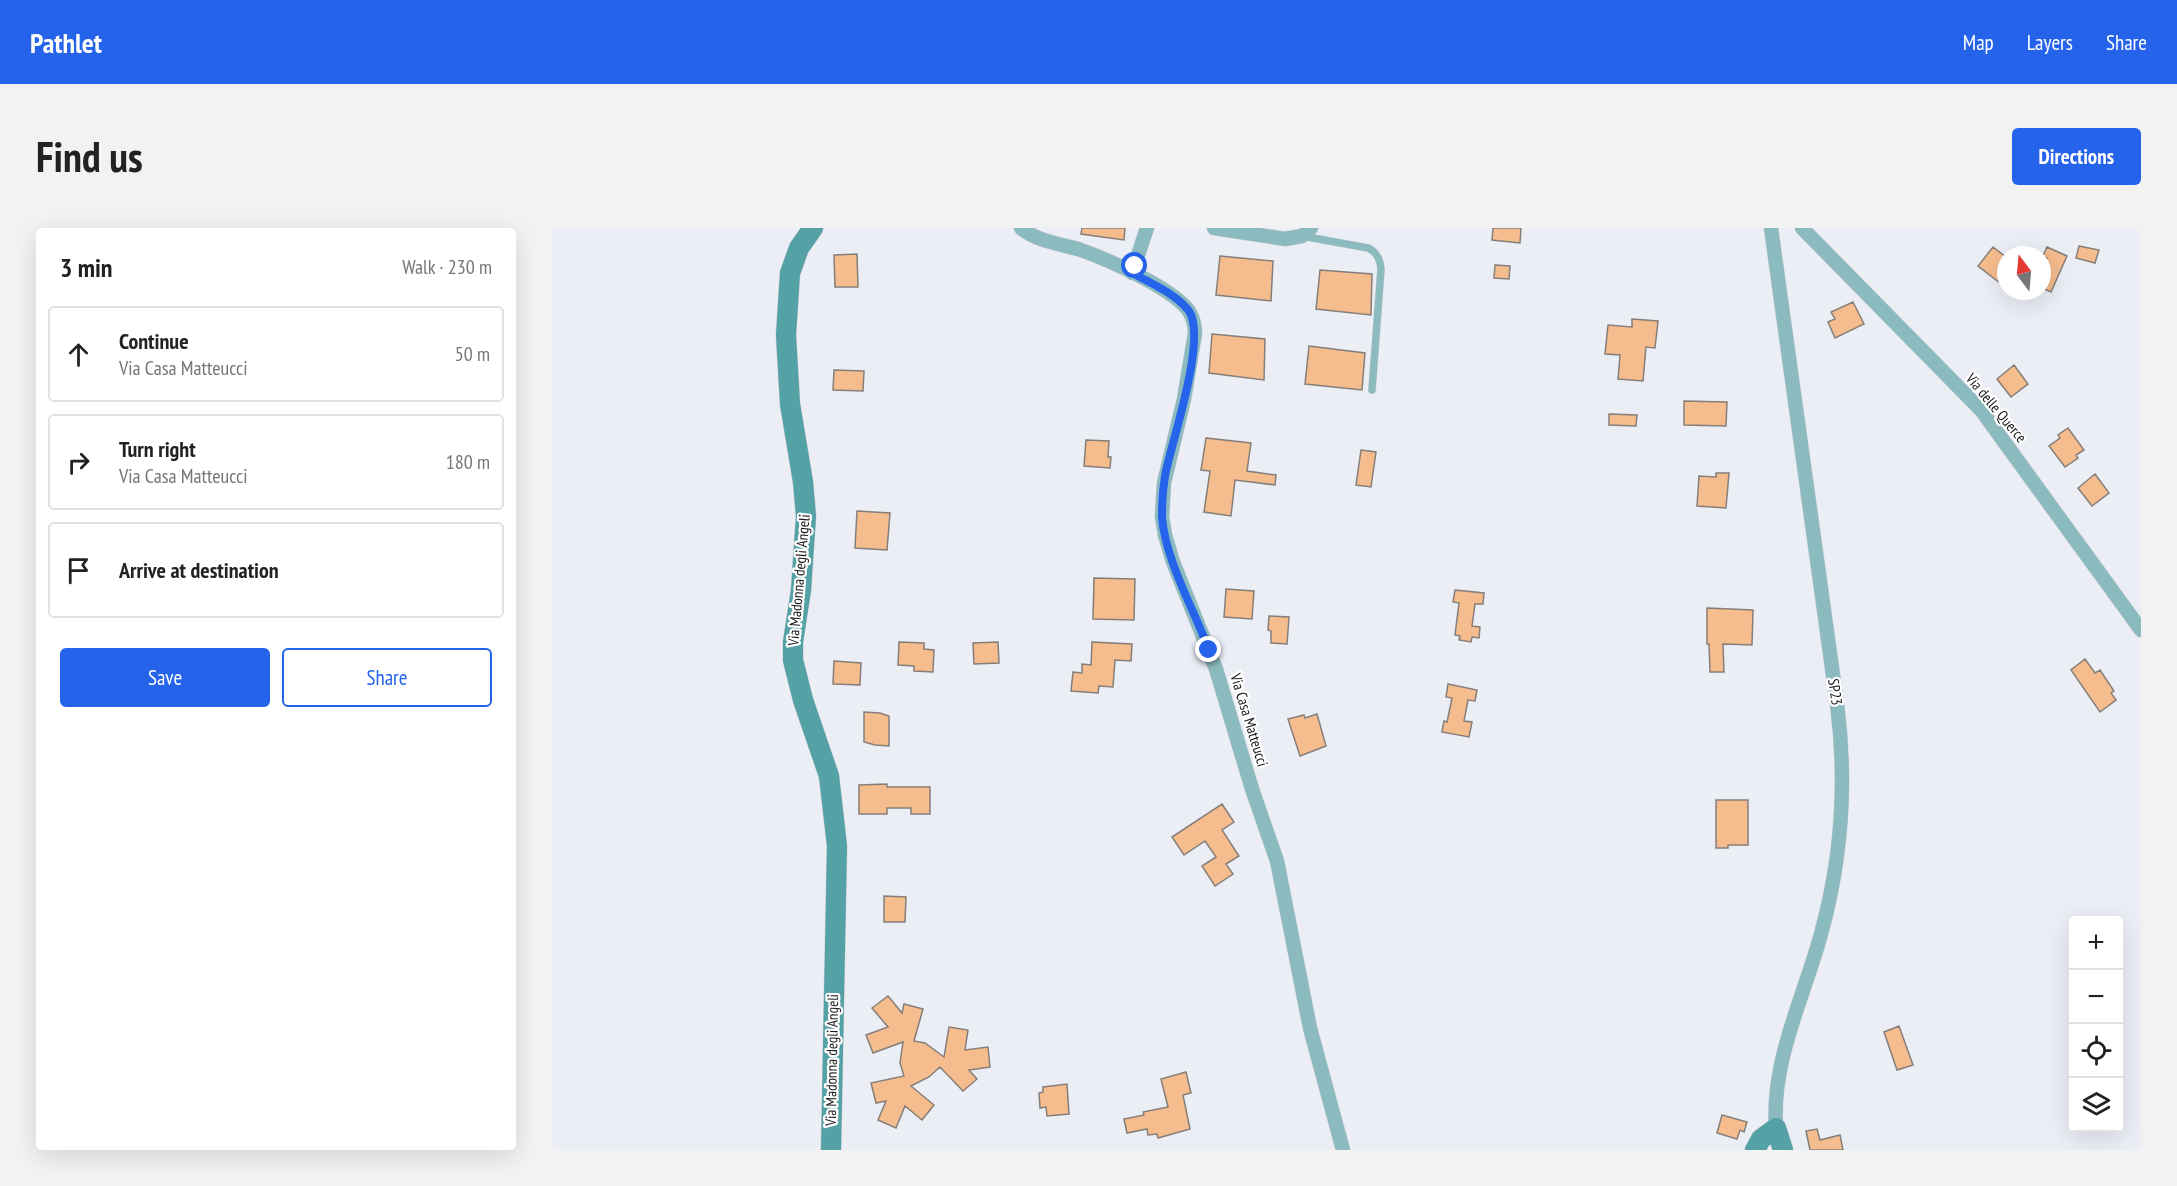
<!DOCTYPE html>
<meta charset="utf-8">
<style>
body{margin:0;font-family:"PT Sans Narrow",sans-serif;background:#f2f2f2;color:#222}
.controls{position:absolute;right:18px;bottom:18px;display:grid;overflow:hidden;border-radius:6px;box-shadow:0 6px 24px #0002}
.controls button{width:54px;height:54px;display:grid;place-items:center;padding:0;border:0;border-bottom:2px solid #e0e0e0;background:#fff;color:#222;font:30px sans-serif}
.compass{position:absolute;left:1445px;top:18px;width:54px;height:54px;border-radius:50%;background:#fff;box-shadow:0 6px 24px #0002;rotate:344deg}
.stop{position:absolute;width:18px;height:18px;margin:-14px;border:4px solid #2563eb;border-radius:50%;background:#fff}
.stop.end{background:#2563eb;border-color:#fff;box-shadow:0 2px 6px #0008}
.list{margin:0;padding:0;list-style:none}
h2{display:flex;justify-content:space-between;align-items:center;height:78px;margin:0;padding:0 24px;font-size:26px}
h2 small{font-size:20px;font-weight:400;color:#767676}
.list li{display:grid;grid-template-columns:39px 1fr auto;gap:18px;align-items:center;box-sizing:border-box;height:96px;margin:0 12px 12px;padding:0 12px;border:2px solid #e0e0e0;border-radius:6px}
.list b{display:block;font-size:22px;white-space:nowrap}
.list p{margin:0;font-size:20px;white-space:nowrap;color:#767676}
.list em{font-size:20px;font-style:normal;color:#767676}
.actions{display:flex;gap:12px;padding:18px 24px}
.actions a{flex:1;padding:14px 0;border:2px solid #2563eb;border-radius:6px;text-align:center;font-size:21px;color:#2563eb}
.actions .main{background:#2563eb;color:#fff}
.icon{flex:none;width:33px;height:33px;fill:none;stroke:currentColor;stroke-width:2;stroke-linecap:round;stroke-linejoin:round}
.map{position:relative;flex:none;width:1589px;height:922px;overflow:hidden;border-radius:6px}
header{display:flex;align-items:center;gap:36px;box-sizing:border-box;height:84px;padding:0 30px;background:#2563eb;color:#fff}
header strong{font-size:28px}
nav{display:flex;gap:33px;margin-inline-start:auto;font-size:21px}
.intro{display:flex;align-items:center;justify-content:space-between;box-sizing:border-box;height:144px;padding:0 36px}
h1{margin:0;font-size:42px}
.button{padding:15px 27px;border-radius:6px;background:#2563eb;color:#fff;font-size:21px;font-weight:700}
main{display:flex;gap:36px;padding:0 36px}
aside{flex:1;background:#fff;border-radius:6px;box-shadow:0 6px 24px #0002}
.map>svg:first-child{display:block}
</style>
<header>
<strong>Pathlet</strong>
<nav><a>Map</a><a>Layers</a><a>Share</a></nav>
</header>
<div class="intro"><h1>Find us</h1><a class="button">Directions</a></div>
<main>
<aside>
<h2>3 min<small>Walk · 230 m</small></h2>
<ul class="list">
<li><svg class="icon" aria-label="ahead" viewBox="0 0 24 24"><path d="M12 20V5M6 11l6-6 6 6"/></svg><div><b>Continue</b><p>Via Casa Matteucci</p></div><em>50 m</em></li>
<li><svg class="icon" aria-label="right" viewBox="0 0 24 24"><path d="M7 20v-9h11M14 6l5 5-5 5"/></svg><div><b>Turn right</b><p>Via Casa Matteucci</p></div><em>180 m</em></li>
<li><svg class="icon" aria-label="arrive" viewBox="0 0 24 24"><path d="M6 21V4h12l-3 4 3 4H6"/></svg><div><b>Arrive at destination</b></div></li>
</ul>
<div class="actions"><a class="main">Save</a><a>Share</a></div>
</aside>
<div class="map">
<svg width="1589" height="922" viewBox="0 0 1589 922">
<rect width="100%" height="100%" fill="#eceef6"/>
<!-- building -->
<path fill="#f5bc8e" stroke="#857e79" stroke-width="1.5" d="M 530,0 L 573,0 L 572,12 L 529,6 Z
M 941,0 L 969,0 L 968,15 L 940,12 Z
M 1527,18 L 1547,22 L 1543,35 L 1524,30 Z
M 1441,19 L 1454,29 L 1454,47 L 1448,55 L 1426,38 Z
M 1495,19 L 1515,28 L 1499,64 L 1490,60 L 1490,40 L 1495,30 L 1491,28 Z
M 305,26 L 306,59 L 283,59 L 282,27 Z
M 668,28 L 721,33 L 719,73 L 664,67 Z
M 943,37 L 958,38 L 957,51 L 942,50 Z
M 768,42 L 820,46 L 819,87 L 764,81 Z
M 1301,74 L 1312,96 L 1283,110 L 1276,94 L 1283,91 L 1279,84 Z
M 1080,91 L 1106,93 L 1103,120 L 1094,119 L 1091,153 L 1066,151 L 1068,127 L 1053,126 L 1056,97 L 1080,99 Z
M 660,106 L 713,111 L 712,152 L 657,145 Z
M 757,118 L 813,125 L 810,162 L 753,156 Z
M 1462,137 L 1476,156 L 1459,169 L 1445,151 Z
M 282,142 L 312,143 L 311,163 L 281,162 Z
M 1132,173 L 1175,174 L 1174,198 L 1132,197 Z
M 1057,186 L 1085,187 L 1084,198 L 1057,197 Z
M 1516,200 L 1532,222 L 1524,227 L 1526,230 L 1513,239 L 1497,218 L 1508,210 L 1506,207 Z
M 654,210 L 699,215 L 695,243 L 724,247 L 723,257 L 683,252 L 679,288 L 652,284 L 658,243 L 649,242 Z
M 534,212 L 557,213 L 556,229 L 559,229 L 558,240 L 532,238 Z
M 809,222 L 824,224 L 819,259 L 804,257 Z
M 1164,245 L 1177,245 L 1174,280 L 1145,278 L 1147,248 L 1164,249 Z
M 1543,246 L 1557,265 L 1540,278 L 1526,260 Z
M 305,283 L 338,285 L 335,322 L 303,320 Z
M 542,350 L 583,351 L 582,392 L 541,391 Z
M 674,361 L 702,363 L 700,391 L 672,389 Z
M 903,362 L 932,365 L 931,376 L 923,376 L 920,398 L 928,399 L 927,410 L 920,409 L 919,414 L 907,412 L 908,408 L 903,407 L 907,375 L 901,374 Z
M 1155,380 L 1201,382 L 1200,417 L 1171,416 L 1172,444 L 1158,444 L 1157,416 L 1155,416 Z
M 717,388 L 737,389 L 735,416 L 719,415 L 719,403 L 716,402 Z
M 347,414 L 372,415 L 372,421 L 382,422 L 381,444 L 362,443 L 362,438 L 346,437 Z
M 446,414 L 447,435 L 422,436 L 421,415 Z
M 540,414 L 580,416 L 579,433 L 563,432 L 561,459 L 547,458 L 546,465 L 519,463 L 521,444 L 530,445 L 530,436 L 539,437 Z
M 1533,431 L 1543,445 L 1548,442 L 1562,463 L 1559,465 L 1564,472 L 1548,484 L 1519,442 Z
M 282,433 L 309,435 L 308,457 L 281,456 Z
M 896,456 L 925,462 L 923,473 L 916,472 L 912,493 L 920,494 L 917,509 L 890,504 L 892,493 L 895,494 L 900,470 L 894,469 Z
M 312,484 L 328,485 L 337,488 L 337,518 L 323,517 L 312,514 Z
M 765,486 L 774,518 L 748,528 L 736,491 L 752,487 L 753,490 Z
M 335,556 L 335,559 L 378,559 L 378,586 L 359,586 L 359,580 L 335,580 L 335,586 L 307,586 L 307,557 Z
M 1164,572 L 1196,572 L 1196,617 L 1176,617 L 1176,620 L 1164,620 Z
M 670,576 L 682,594 L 670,602 L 687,628 L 674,636 L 681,646 L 663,658 L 650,638 L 664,629 L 653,613 L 632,627 L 620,609 Z
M 332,668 L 354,669 L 353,694 L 332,694 Z
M 336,768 L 350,785 L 352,776 L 371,781 L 362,813 L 373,815 L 392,829 L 397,799 L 416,802 L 413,822 L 436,819 L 438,839 L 417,842 L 425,851 L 411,863 L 388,839 L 377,849 L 359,858 L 382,877 L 370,892 L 353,878 L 344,900 L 326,892 L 334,873 L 324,875 L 319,855 L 352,848 L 348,835 L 351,814 L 321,825 L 314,807 L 336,799 L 320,780 Z
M 1347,798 L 1361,837 L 1345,842 L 1332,804 Z
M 634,844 L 639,865 L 631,867 L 638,901 L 606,910 L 605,906 L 596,907 L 595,901 L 575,905 L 572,891 L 592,887 L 591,884 L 616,879 L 609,851 Z
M 515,856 L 517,886 L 495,888 L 494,879 L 488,880 L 487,865 L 491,864 L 491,859 Z
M 1170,887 L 1195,894 L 1192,904 L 1188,902 L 1185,911 L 1165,905 Z
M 1265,901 L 1268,912 L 1288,907 L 1291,922 L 1258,922 L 1254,903 Z"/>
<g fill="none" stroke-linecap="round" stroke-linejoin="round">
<!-- lane casing -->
<g stroke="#caccd3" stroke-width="8">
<path id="lane" d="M 750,8 L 816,20 C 825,24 828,31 829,41 L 820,162"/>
</g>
<!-- street casing -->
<g stroke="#caccd3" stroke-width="15">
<path id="street" d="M 469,0 C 486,14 510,16 529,22 C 557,32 620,60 637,83 C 641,90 643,97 643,105 L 632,171 L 612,255 L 610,289 L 613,307 L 621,334 L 664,441 L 700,561 L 725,633 L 758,800 L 791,922
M 662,0 L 733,11 L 750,8 L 759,0
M 1219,0 L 1285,476 C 1295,553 1290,630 1269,706 C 1252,769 1219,833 1224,900
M 1250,0 L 1429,182 L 1589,402
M 580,45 L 595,0"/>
</g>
<!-- secondary casing -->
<g stroke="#caccd3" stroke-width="21">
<path id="secondary" d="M 261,0 L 247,20 L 238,45 L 234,107 L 238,176 L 251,254 L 254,288 L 249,362 L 241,414 L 241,432 L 251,472 L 277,548 L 285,618 L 279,922
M 1203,922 L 1209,911 L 1224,900 L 1231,922"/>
</g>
<!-- lane -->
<use href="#lane" stroke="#8bbbbe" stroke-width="7"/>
<!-- street -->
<use href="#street" stroke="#8bbbbe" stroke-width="14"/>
<!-- secondary -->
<use href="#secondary" stroke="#54a1a6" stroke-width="20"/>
</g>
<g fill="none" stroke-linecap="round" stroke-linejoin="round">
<!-- route -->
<path stroke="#2563eb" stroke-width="8" d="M 583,38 L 580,45 C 599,55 624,66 637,83 C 655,110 621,210 614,243 C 611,258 610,274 610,289 C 613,331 642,382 657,422"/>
</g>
<g text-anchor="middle" stroke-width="4.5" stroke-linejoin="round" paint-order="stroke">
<!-- street labels -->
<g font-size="15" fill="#1a1a1d" stroke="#fff">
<text transform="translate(1444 180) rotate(50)" y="5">Via delle Querce</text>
<text transform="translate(247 352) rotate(-85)" y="5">Via Madonna degli Angeli</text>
<text transform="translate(1283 464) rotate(81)" y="5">SP23</text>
<text transform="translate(697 492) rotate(73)" y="5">Via Casa Matteucci</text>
<text transform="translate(280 832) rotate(-89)" y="5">Via Madonna degli Angeli</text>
</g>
</g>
</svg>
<div class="controls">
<button>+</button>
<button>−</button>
<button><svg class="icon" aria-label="locate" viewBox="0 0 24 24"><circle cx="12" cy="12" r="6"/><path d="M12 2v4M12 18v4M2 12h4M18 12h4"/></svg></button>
<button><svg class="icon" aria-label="layers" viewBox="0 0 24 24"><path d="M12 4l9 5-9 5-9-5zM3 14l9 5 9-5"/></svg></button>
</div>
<svg class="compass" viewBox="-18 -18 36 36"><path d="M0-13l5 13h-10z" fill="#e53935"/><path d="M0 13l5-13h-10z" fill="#767676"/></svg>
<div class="stop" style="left:583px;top:38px"></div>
<div class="stop end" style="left:657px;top:422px"></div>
</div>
</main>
